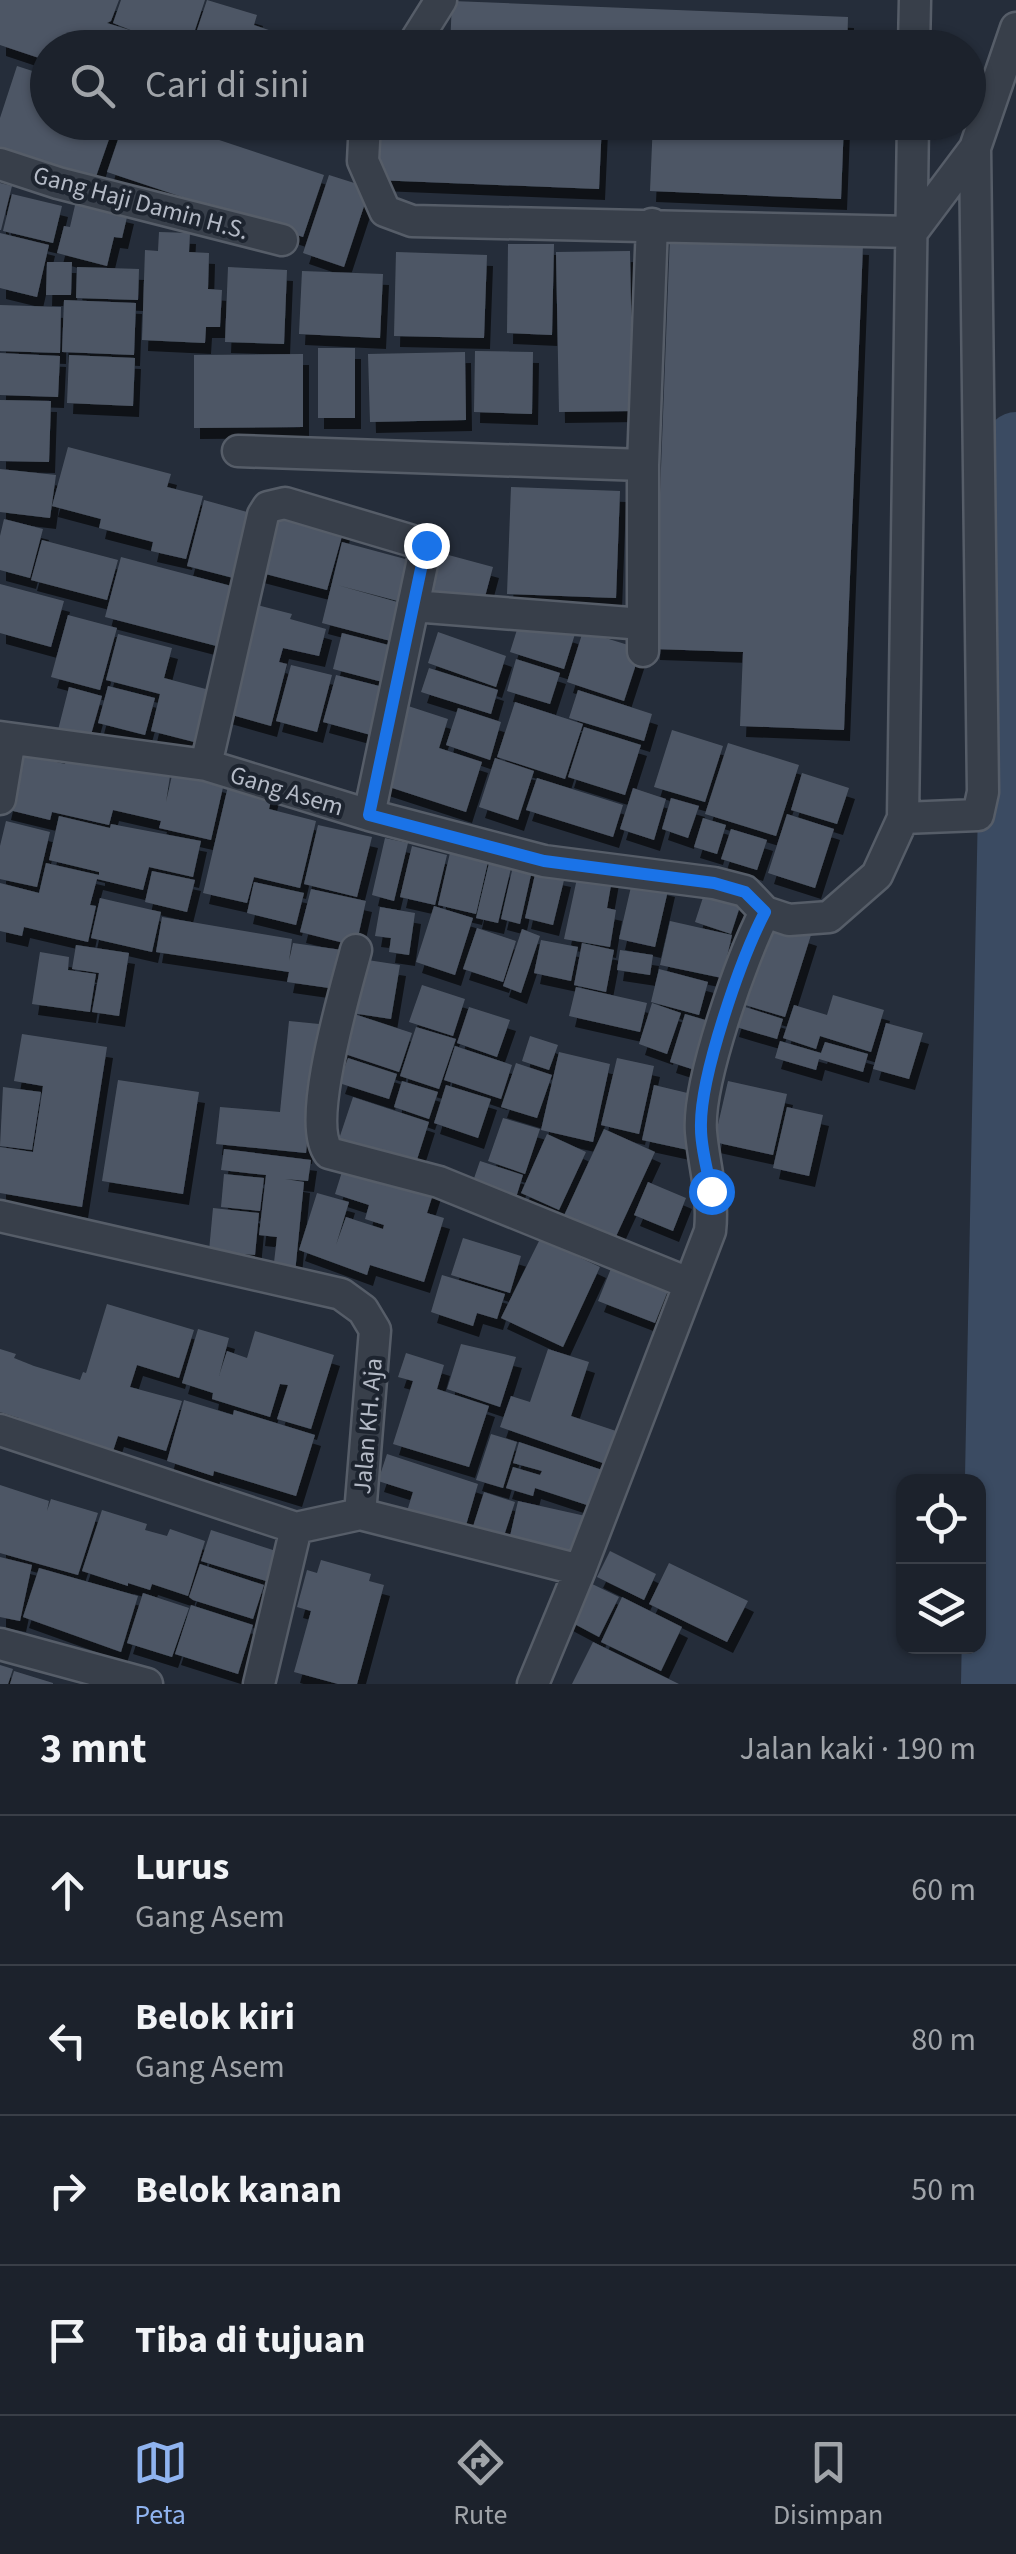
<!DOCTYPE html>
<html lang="id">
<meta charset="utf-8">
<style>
body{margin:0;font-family:"Source Sans 3",sans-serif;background:#252a34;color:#f1f3f6}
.controls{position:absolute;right:30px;bottom:30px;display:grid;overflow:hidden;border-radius:20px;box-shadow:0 2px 8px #0004}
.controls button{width:90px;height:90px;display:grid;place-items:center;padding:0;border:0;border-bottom:2px solid #3a3f48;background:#1c222c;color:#f1f3f6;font:50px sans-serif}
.stop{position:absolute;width:30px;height:30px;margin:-22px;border:8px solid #1a73e8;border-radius:50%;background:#fff}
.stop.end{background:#1a73e8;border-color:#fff;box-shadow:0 2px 10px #0008}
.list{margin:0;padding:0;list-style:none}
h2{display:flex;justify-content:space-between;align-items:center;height:130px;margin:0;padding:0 40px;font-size:42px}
h2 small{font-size:32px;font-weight:400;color:#a0a4a9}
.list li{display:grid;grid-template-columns:65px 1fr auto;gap:30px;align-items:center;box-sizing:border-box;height:150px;padding:0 40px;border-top:2px solid #3a3f48}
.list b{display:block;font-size:38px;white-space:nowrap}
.list p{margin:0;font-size:32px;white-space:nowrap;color:#a0a4a9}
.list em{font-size:32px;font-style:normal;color:#a0a4a9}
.icon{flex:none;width:55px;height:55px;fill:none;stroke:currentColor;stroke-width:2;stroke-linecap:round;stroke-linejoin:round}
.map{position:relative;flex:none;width:1016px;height:1684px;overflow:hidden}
.search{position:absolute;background:#1c222c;box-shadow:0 2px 8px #0004;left:30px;right:30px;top:30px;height:110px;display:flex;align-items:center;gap:25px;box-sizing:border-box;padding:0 35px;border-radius:55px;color:#a0a4a9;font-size:38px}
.sheet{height:730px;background:#1c222c}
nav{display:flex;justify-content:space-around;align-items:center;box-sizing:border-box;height:140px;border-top:2px solid #3a3f48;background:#1c222c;font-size:28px;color:#a0a4a9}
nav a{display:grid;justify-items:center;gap:5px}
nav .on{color:#8fb3ef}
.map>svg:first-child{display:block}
</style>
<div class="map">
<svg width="1016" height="1684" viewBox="0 0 1016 1684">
<defs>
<filter id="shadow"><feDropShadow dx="6" dy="11" stdDeviation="0" flood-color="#0009"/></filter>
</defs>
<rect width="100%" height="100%" fill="#252d3a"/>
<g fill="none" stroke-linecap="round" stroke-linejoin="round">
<!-- river -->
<path stroke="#3b4b62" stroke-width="62" d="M 992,1684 L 1016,443"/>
</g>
<!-- building -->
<path fill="#4e5765" filter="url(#shadow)" d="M 0,0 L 119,0 L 111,21 L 107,23 L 133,31 L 113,23 L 121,0 L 205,0 L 189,48 L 146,35 L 142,48 L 48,48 L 48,61 L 0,45 Z
M 207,0 L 257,15 L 254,25 L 307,43 L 305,48 L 191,48 Z
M 452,1 L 848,17 L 847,48 L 450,48 Z
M 17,66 L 48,76 L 48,122 L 115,122 L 92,188 L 0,157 L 0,118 Z
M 124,122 L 165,122 L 324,175 L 303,237 L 107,172 Z
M 381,122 L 602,122 L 599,189 L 375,180 Z
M 653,122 L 844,122 L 841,199 L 650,191 Z
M 329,175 L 370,188 L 344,267 L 303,253 Z
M 0,183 L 12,186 L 1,230 L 0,230 Z
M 12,194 L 62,206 L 53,243 L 3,231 Z
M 76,201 L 128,213 L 122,238 L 114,237 L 107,266 L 57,253 L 64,226 L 70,227 Z
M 159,232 L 190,233 L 189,252 L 209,253 L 208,289 L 222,290 L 220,327 L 206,327 L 205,343 L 142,340 L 145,250 L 158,251 Z
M 0,233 L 49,245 L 37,297 L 0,288 Z
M 670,236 L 863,244 L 844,730 L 740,726 L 743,652 L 654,649 Z
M 508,244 L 554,244 L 552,335 L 507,333 Z
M 630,251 L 633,411 L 559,412 L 556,252 Z
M 396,252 L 487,255 L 484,338 L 394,336 Z
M 47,262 L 72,262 L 71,295 L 46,295 Z
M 77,267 L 139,269 L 138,300 L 76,298 Z
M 228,267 L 287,270 L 284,344 L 225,342 Z
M 302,271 L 383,274 L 380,338 L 299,334 Z
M 64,300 L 136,303 L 134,355 L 62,352 Z
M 0,305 L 61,307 L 60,353 L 0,351 Z
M 318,348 L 355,348 L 355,418 L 318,418 Z
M 475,351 L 533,352 L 532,414 L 474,412 Z
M 465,352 L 466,420 L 370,422 L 368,354 Z
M 0,353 L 60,356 L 58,397 L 0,395 Z
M 303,354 L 303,427 L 194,428 L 194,355 Z
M 69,355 L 135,358 L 133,406 L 67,403 Z
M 0,400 L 51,401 L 49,462 L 0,461 Z
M 68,447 L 171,474 L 167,487 L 203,496 L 186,559 L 151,551 L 153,542 L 99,528 L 101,519 L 52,506 Z
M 0,469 L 56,475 L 50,518 L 0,512 Z
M 511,487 L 620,491 L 616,598 L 507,594 Z
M 204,500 L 258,515 L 241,580 L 187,566 Z
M 274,511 L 344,529 L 327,590 L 258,572 Z
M 4,519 L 43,529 L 30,578 L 0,570 L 0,536 Z
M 42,540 L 118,560 L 107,600 L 31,580 Z
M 342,542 L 420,563 L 409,604 L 337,585 L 408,605 L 398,643 L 322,623 Z
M 441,553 L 493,567 L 483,604 L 431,591 Z
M 121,557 L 239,588 L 224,648 L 105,617 Z
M 0,584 L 64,601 L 51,647 L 0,633 Z
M 257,605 L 292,614 L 290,619 L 326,629 L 319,656 L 283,648 L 279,662 L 287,664 L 271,726 L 225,713 Z
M 68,615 L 117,628 L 100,690 L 51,677 Z
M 521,617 L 575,634 L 564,669 L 510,652 Z
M 583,631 L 641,649 L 624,701 L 567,682 Z
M 438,632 L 506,656 L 496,687 L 428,663 Z
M 342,633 L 400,648 L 390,684 L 333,669 Z
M 118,634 L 172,648 L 164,678 L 217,692 L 202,744 L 151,731 L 160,694 L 106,680 Z
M 516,659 L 560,673 L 550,704 L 507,691 Z
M 291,665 L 332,675 L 317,732 L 276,721 Z
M 429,668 L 498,690 L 491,714 L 421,692 Z
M 336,675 L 391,689 L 378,737 L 323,722 Z
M 108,686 L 155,698 L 145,735 L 98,723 Z
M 69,687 L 102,696 L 90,738 L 58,730 Z
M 578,690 L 652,714 L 644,741 L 569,718 Z
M 515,702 L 583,724 L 565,779 L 497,757 Z
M 405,705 L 448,719 L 439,748 L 482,762 L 466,812 L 380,784 Z
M 458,708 L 501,722 L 490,760 L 446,745 Z
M 584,727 L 641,745 L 625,795 L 568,777 Z
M 672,730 L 723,746 L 705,802 L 654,787 Z
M 728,743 L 799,765 L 776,836 L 705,814 Z
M 18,753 L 65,764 L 68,753 L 170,776 L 166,802 L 173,771 L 224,783 L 211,840 L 159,828 L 161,821 L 113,810 L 109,825 L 52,812 L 50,820 L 5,809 Z
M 495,758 L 534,771 L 518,820 L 479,807 Z
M 802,773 L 849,788 L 837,824 L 791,810 Z
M 537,778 L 623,805 L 613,837 L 526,810 Z
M 229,782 L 273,792 L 269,809 L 316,821 L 300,888 L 254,877 L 247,903 L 203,893 Z
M 633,788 L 666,799 L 654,840 L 620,829 Z
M 671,798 L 699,806 L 688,838 L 662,829 Z
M 787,814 L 834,829 L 815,888 L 768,873 Z
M 59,816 L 110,828 L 111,824 L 201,841 L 193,877 L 149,867 L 143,890 L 97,879 L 90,905 L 96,906 L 88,942 L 24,927 L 22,936 L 0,931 L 0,883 L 39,893 L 46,863 L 99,875 L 99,872 L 49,860 Z
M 703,818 L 726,825 L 717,854 L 694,847 Z
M 6,821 L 50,832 L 37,887 L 0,879 L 0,846 Z
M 318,825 L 372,837 L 357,897 L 304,884 Z
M 731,829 L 767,840 L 757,870 L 721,859 Z
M 385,838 L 408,843 L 394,901 L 372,895 Z
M 452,844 L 490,853 L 476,914 L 438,905 Z
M 412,846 L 447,855 L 435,905 L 400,897 Z
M 514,862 L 533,866 L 520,924 L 501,919 Z
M 489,863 L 511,868 L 498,923 L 476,918 Z
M 579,869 L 613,874 L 607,908 L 616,910 L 610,947 L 564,939 Z
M 536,870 L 565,876 L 553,925 L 525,918 Z
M 152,871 L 195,880 L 187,912 L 145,902 Z
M 633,878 L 669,886 L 655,947 L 619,939 Z
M 254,882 L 304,893 L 296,925 L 247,913 Z
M 707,885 L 743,897 L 731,934 L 695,922 Z
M 311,889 L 366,901 L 356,946 L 300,932 Z
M 100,898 L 161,912 L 152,952 L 91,938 Z
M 434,906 L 473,918 L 455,975 L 416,962 Z
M 380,907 L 415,913 L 409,955 L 389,952 L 391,938 L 375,936 Z
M 162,917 L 292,939 L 289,961 L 293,943 L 349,951 L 343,990 L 287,982 L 289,972 L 156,952 Z
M 670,921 L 732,935 L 722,978 L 660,965 Z
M 769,921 L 811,935 L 785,1017 L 742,1004 Z
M 477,928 L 516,941 L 503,982 L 463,969 Z
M 522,929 L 540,936 L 521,993 L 503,986 Z
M 541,940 L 578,947 L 571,981 L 534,973 Z
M 582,943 L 614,950 L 606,992 L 574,985 Z
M 76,945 L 129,953 L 119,1016 L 92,1012 L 99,973 L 72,969 Z
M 620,950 L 653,955 L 650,975 L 617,970 Z
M 40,952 L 69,957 L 68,970 L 96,974 L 90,1012 L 32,1004 Z
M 361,959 L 400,965 L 391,1019 L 352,1013 Z
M 659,969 L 708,982 L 699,1015 L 651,1002 Z
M 422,985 L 465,999 L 453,1036 L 409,1022 Z
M 576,987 L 647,1003 L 640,1032 L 569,1016 Z
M 833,995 L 884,1010 L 871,1052 L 820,1036 L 816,1049 L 783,1038 L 794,1005 L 827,1015 Z
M 652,1003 L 681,1013 L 667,1054 L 639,1044 Z
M 739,1005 L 783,1019 L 777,1039 L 733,1026 Z
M 469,1007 L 510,1020 L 497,1057 L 457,1043 Z
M 348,1012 L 412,1033 L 399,1072 L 336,1051 Z
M 685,1014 L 719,1024 L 704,1073 L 670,1062 Z
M 289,1021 L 319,1024 L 306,1153 L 216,1144 L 220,1107 L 280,1112 Z
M 886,1023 L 923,1033 L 909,1079 L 873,1069 Z
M 416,1027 L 456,1039 L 439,1089 L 400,1076 Z
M 22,1034 L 107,1047 L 82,1207 L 0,1193 L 0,1147 L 33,1152 L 43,1086 L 14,1081 Z
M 530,1036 L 558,1045 L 549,1070 L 522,1061 Z
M 780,1041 L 821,1053 L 825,1042 L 868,1054 L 863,1072 L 819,1059 L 816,1070 L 775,1058 Z
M 455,1046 L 512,1065 L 501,1099 L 444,1080 Z
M 559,1052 L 610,1064 L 593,1142 L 541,1130 Z
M 348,1058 L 397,1074 L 389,1099 L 339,1083 Z
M 617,1058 L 654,1066 L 639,1134 L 601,1125 Z
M 516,1063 L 552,1075 L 537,1118 L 501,1107 Z
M 118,1080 L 199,1092 L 183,1194 L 102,1181 Z
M 402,1081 L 438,1092 L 429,1119 L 394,1107 Z
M 728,1081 L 787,1094 L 773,1155 L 714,1142 Z
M 446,1085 L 491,1099 L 478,1138 L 434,1123 Z
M 654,1085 L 700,1096 L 688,1150 L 642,1140 Z
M 3,1087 L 41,1092 L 32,1150 L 0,1146 Z
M 353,1097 L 429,1122 L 413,1172 L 336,1148 Z
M 787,1107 L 823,1115 L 809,1176 L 773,1168 Z
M 503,1118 L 540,1129 L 525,1174 L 488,1161 Z
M 604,1129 L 655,1152 L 612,1245 L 561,1222 Z
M 547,1134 L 586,1152 L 559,1210 L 521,1193 Z
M 224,1149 L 311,1160 L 308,1181 L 285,1179 L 304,1182 L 295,1273 L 273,1271 L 277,1237 L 259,1235 L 266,1175 L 221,1170 Z
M 346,1159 L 435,1188 L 427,1213 L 444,1218 L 424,1282 L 370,1265 L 367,1275 L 299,1250 L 317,1193 L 349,1202 L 336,1245 L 346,1217 L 383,1229 L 384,1225 L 365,1219 L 369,1205 L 335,1194 Z
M 480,1161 L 523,1175 L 514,1204 L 470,1190 Z
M 224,1174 L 264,1178 L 260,1211 L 221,1207 Z
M 648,1182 L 686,1198 L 673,1231 L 634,1215 Z
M 213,1208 L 259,1213 L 255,1255 L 209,1251 Z
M 463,1238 L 521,1256 L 510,1293 L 451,1275 Z
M 540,1239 L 600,1267 L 563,1347 L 501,1318 Z
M 616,1256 L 673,1278 L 655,1323 L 598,1301 Z
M 442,1275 L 505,1294 L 497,1319 L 477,1313 L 473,1326 L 431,1312 Z
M 107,1304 L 194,1330 L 179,1378 L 137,1365 L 130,1387 L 182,1401 L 166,1451 L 118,1436 L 112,1454 L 16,1427 L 19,1418 L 0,1412 L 0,1349 L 16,1354 L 14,1358 L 34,1366 L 80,1380 L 83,1372 L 86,1373 Z
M 198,1329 L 229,1338 L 219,1376 L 227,1351 L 247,1358 L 255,1331 L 334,1355 L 311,1429 L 277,1419 L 288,1385 L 280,1384 L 270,1417 L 212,1399 L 213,1393 L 182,1383 Z
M 461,1344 L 516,1357 L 500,1407 L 447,1389 Z
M 548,1349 L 589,1362 L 571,1416 L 628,1435 L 617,1468 L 500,1427 L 511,1396 L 530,1402 Z
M 406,1353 L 444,1365 L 437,1389 L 489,1406 L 469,1467 L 393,1444 L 413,1381 L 398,1377 Z
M 184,1400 L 233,1415 L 234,1410 L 315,1435 L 296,1496 L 214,1471 L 213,1476 L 167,1461 Z
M 491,1434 L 517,1442 L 503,1488 L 476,1480 Z
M 519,1442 L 611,1473 L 599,1509 L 535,1488 L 533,1496 L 506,1488 L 513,1467 L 540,1475 L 542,1471 L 513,1463 Z
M 387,1454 L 478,1484 L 462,1539 L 404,1521 L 413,1492 L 378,1481 Z
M 0,1485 L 49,1501 L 47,1511 L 51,1499 L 98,1513 L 78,1575 L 0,1553 Z
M 484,1492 L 515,1502 L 501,1545 L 470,1536 Z
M 518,1501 L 590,1517 L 580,1562 L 508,1545 Z
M 102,1510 L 147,1524 L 145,1530 L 167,1536 L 170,1529 L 205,1541 L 188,1596 L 152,1584 L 150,1590 L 128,1583 L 128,1586 L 82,1571 Z
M 211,1530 L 276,1551 L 266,1581 L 201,1561 Z
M 610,1551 L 656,1574 L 644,1600 L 597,1577 Z
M 0,1557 L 32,1565 L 20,1621 L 0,1617 Z
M 321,1560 L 371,1574 L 369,1581 L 384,1585 L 357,1684 L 338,1684 L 294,1672 L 311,1611 L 297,1607 L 307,1570 L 317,1573 Z
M 669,1563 L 748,1601 L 727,1642 L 649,1604 Z
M 200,1564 L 264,1585 L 253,1619 L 193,1600 L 189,1597 Z
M 39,1568 L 138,1596 L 121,1652 L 23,1617 Z
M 586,1581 L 619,1597 L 599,1637 L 567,1620 Z
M 143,1593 L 189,1608 L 172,1657 L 127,1643 Z
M 622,1597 L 682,1627 L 661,1671 L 601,1642 Z
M 191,1605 L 253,1625 L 238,1674 L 175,1654 Z
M 593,1642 L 679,1684 L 572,1684 Z
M 0,1665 L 13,1669 L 8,1684 L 0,1684 Z
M 14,1671 L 53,1683 L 53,1684 L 10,1684 Z"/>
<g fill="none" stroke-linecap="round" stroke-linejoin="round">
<!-- minor casing -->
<g stroke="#565d68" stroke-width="35">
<path id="minor" d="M 411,48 L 441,0
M 914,48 L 915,0
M 365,122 L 363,161 L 385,211 L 412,221 L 912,232 L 975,148 L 1016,28
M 0,164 L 58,183 L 282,240
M 238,451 L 643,465
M 413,606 L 643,624
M 643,651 L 643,465 L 652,224
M 0,737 L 206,765 L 369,815 L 544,861 L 714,883 L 745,891 L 765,912 L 789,920 L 829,917 L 877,875 L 903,818 L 913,122
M 206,765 L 263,515 L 268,507 L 285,503 L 426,545 L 369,815
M 0,799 L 10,739
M 903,818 L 978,815 L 983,792 L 975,148
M 356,950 C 346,989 305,1122 329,1153 L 439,1182 L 688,1283
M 0,1216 L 341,1294 L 363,1310 L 375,1330 L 360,1514
M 0,1430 L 296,1528 L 360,1514 L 580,1570
M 0,1644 L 147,1684
M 259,1684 L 296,1528
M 533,1684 L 580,1570 L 710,1231 C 714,1196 704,1166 701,1132 C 697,1083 742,957 765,912"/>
</g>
<!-- minor -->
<use href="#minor" stroke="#383f4a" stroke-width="30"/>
</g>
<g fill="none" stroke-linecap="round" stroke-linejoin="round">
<!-- route -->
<path stroke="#1a73e8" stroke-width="12" d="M 426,545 L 369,815 L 544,861 L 714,883 L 745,892 L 765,912 C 741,958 699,1078 701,1129 C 701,1149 708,1171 711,1191"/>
</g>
<g text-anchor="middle" stroke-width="8" stroke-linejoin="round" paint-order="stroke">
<!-- street labels -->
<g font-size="25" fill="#b4bac6" stroke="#1d242f">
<text transform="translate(141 202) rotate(15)" y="9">Gang Haji Damin H.S.</text>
<text transform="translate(287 790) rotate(17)" y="9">Gang Asem</text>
<text transform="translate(367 1426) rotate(-85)" y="9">Jalan KH. Aja</text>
</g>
</g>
</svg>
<div class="controls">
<button><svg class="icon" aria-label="locate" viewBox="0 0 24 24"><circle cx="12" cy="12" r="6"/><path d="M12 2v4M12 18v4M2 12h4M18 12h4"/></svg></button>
<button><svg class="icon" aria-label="layers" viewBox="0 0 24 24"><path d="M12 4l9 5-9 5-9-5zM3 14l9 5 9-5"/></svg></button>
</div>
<div class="stop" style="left:711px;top:1191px"></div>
<div class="stop end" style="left:426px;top:545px"></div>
<div class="search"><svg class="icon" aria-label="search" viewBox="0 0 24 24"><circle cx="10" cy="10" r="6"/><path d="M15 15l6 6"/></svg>Cari di sini</div>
</div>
<section class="sheet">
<h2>3 mnt<small>Jalan kaki · 190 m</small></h2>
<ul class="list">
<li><svg class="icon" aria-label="ahead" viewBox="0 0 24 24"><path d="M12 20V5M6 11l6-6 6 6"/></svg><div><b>Lurus</b><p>Gang Asem</p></div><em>60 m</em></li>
<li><svg class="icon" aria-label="left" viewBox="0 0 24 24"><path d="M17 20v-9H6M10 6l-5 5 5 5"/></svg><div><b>Belok kiri</b><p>Gang Asem</p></div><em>80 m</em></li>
<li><svg class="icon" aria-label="right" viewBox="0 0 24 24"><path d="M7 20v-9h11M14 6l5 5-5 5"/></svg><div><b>Belok kanan</b></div><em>50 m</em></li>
<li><svg class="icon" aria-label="arrive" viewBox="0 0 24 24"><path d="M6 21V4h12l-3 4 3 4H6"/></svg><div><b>Tiba di tujuan</b></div></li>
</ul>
</section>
<nav>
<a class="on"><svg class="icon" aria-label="map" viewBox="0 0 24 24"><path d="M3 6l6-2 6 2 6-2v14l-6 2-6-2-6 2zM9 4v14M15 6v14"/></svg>Peta</a>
<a><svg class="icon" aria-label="directions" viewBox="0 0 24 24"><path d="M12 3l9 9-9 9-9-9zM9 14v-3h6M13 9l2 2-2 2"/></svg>Rute</a>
<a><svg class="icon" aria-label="saved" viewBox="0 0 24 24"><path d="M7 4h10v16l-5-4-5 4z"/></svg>Disimpan</a>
</nav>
